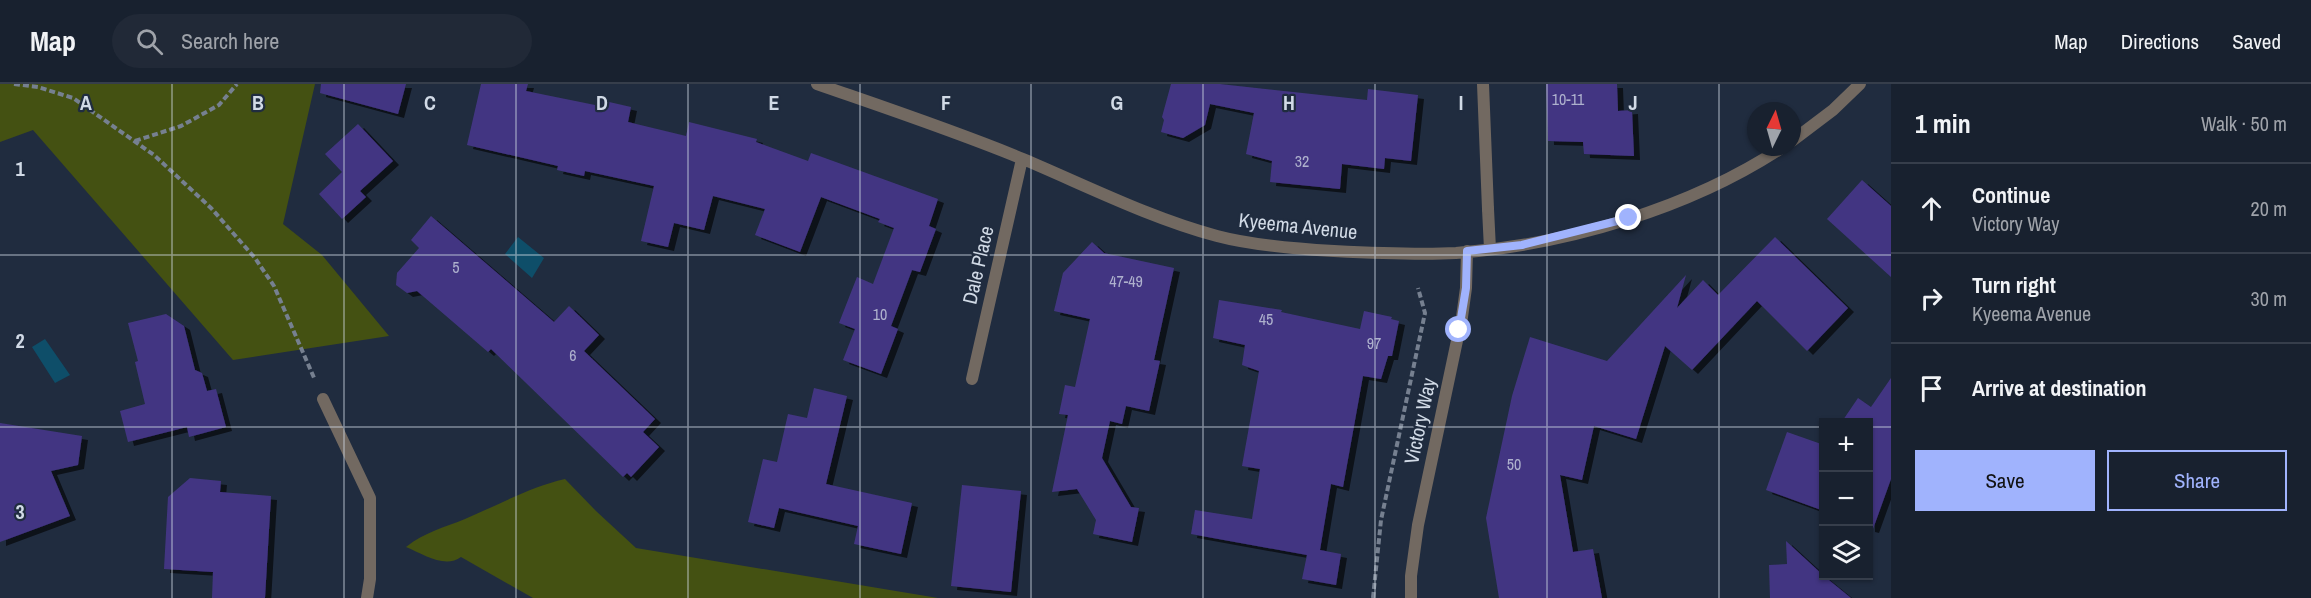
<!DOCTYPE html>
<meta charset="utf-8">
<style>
body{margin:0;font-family:"Archivo Narrow",sans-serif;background:#212937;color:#f1f3f6}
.controls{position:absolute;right:18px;bottom:18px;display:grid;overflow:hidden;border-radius:0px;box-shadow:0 2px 4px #0004}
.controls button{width:54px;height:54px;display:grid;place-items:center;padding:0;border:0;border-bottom:2px solid #363e4b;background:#18212f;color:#f1f3f6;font:30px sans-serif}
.compass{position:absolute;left:1747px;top:18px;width:54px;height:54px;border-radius:50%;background:#18212f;box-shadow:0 2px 4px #0004;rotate:5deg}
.stop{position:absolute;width:18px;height:18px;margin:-14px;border:4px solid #a0b3fd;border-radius:50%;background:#fff}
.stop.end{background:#a0b3fd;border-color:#fff;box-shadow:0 2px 6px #0008}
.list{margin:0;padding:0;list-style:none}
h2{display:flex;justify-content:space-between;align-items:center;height:78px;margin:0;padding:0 24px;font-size:26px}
h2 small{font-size:20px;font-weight:400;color:#9fa3aa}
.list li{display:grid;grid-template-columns:39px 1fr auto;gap:18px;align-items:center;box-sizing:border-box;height:90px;padding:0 24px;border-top:2px solid #363e4b}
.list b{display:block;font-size:22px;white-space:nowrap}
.list p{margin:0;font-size:20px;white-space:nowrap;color:#9fa3aa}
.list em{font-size:20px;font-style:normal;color:#9fa3aa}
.actions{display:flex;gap:12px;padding:18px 24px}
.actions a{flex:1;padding:14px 0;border:2px solid #a0b3fd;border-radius:0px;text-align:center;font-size:21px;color:#a0b3fd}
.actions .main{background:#a0b3fd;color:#111}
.icon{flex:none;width:33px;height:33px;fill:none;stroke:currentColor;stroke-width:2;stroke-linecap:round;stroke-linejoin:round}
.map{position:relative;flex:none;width:1891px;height:514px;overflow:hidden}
header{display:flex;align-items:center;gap:36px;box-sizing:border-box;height:84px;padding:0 30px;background:#18212f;border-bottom:2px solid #363e4b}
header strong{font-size:28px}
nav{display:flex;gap:33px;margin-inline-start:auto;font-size:21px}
.search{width:420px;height:54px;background:#212937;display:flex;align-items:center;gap:15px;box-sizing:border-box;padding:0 21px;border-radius:33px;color:#9fa3aa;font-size:22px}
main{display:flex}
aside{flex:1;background:#18212f}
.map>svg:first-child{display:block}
</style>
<header>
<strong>Map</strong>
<div class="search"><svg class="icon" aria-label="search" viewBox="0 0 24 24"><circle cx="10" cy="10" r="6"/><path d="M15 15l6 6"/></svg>Search here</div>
<nav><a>Map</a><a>Directions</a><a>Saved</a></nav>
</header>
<main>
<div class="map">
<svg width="1891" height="514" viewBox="0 0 1891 514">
<defs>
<filter id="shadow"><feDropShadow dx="6" dy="4" stdDeviation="0" flood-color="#0009"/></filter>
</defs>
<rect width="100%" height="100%" fill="#202c3f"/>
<!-- green -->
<path fill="#445112" d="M 0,0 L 315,0 L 283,140 L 322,171 L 389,252 L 233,276 L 33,46 L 0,58 Z
M 565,395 L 596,427 L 636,464 L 938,514 L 533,514 L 461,473 C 445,485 423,470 406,463 C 425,448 443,444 465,435 C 498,421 530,403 565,395 Z"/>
<!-- water -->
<path fill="#0e4e69" d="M 518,153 L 544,174 L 532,194 L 505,170 Z
M 45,255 L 70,291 L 55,299 L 32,263 Z"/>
<!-- building -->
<path fill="#433582" filter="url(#shadow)" d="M 321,0 L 406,0 L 398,30 L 320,9 Z
M 481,0 L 528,0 L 526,7 L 595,21 L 596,15 L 631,23 L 628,38 L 686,52 L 689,38 L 757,55 L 756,58 L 808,77 L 811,69 L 938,115 L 929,142 L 936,145 L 920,188 L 912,186 L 891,242 L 898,245 L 881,290 L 843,276 L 855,245 L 839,239 L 857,193 L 873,200 L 894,144 L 878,138 L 880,135 L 821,113 L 800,168 L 755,151 L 765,125 L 713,112 L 704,146 L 674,139 L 668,163 L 641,157 L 654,102 L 585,87 L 584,92 L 557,86 L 558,82 L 467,61 Z
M 1171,0 L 1220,0 L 1367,16 L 1368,5 L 1418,11 L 1411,77 L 1385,74 L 1384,85 L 1342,80 L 1340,105 L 1270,98 L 1272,77 L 1246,70 L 1254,29 L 1210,20 L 1205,41 L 1183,54 L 1161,48 L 1164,36 L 1162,33 Z
M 1546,0 L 1617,0 L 1618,27 L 1632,26 L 1634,72 L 1584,70 L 1583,58 L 1548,57 Z
M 358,40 L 393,77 L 360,107 L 366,113 L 342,135 L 319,110 L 342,88 L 325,70 Z
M 1862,96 L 1891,122 L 1891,193 L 1827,135 Z
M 431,132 L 554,238 L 569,222 L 599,251 L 584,267 L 655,335 L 643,348 L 659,363 L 631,393 L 627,389 L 623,393 L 491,265 L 488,268 L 417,207 L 407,209 L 396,201 L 397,189 L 419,164 L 411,156 Z
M 1775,153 L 1848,224 L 1807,267 L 1757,217 L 1692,286 L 1665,262 L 1636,355 L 1594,342 L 1582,396 L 1560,391 L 1573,468 L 1593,465 L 1602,514 L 1499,514 L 1486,434 L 1512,312 L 1530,253 L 1607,277 L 1686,191 L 1677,224 L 1703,196 L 1718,211 Z
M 1092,158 L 1104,169 L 1174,184 L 1154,276 L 1160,277 L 1149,327 L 1126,322 L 1122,340 L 1110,337 L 1102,374 L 1131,423 L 1139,424 L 1132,458 L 1093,450 L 1096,436 L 1077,405 L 1052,408 L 1068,331 L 1059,330 L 1065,301 L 1075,303 L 1090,235 L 1054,227 L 1063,189 Z
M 1219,216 L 1282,226 L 1281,228 L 1360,245 L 1364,227 L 1392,233 L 1391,235 L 1399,237 L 1392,272 L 1388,272 L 1381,295 L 1363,292 L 1343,403 L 1331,400 L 1320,466 L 1341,470 L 1336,501 L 1302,495 L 1307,471 L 1191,450 L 1195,426 L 1252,435 L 1260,385 L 1242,382 L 1259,287 L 1242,281 L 1245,261 L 1213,254 Z
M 166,230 L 184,242 L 195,286 L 202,289 L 207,307 L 216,305 L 226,343 L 189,353 L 187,343 L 128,358 L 120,327 L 145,320 L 135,278 L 138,277 L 128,239 Z
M 1891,294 L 1891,395 L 1873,445 L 1869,444 L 1869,339 L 1841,339 L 1858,314 L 1871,323 Z
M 814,304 L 847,312 L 826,400 L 912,419 L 901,470 L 854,460 L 858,442 L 779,424 L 774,444 L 748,438 L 763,375 L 777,378 L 788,330 L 807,334 Z
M 0,339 L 82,352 L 78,381 L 51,387 L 70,432 L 0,458 Z
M 1787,348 L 1824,361 L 1824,427 L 1766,406 Z
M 190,394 L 221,397 L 220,408 L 271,412 L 265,514 L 212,514 L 213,488 L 164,485 L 168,413 Z
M 962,401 L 1021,407 L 1011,508 L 951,502 Z
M 1786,457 L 1824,492 L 1851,514 L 1770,514 L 1769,481 L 1787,480 Z"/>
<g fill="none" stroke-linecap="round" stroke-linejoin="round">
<!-- path -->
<path stroke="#768090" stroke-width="4" stroke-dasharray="6 3" stroke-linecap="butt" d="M 14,0 L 38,3 L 73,14 L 154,71 L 211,124 L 255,174 L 274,202 L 315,296
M 135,57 L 181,42 L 219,21 L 237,0
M 1373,514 L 1381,436 L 1425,229 L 1418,204"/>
<!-- service -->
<path stroke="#726961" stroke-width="12" d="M 1488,125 L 1490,165"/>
<!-- minor -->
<path stroke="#726961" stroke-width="12" d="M 817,0 C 886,24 955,47 1023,75 C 1087,102 1150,134 1217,152 C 1251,161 1298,165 1334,167 C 1374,169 1415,171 1456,169 C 1566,161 1691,124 1783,63
M 1483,0 L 1488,125
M 1792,57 L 1833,26 L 1860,0
M 972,295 L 1022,75
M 323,315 L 370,414 L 370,495 L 367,514
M 1411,514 L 1411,492 L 1418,441 L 1462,233 L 1466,204 L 1467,167"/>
</g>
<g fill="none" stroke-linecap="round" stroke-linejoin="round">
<!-- route -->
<path stroke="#a0b3fd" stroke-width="8" d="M 1459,246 L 1466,204 L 1467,167 L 1522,161 L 1629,134"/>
</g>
<!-- grid -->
<path fill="none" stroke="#d1dae6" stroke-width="1.5" stroke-opacity="0.55" d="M 172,0 L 172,514M 344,0 L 344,514M 516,0 L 516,514M 688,0 L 688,514M 860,0 L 860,514M 1031,0 L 1031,514M 1203,0 L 1203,514M 1375,0 L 1375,514M 1547,0 L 1547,514M 1719,0 L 1719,514M 0,171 L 1891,171M 0,343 L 1824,343M 1868,343 L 1891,343"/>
<g text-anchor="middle" stroke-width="4.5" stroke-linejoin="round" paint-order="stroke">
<!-- number labels -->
<g font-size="16" fill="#aeb1cd">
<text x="1568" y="21">10-11</text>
<text x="1302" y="83">32</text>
<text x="456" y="189">5</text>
<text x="1126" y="203">47-49</text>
<text x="880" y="236">10</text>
<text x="1266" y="241">45</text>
<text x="1374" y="265">97</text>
<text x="573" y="277">6</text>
<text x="1514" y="386">50</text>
</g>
<!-- street labels -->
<g font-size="20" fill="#d1dae6" stroke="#202c3f">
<text transform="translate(1298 142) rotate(6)" y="7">Kyeema Avenue</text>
<text transform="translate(978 181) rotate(-77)" y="7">Dale Place</text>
<text transform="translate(1420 337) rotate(-78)" y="7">Victory Way</text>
</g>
</g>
<g font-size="20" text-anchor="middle" font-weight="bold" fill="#d1dae6" stroke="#202c3f" stroke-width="4.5" stroke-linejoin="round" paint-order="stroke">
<text x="86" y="26">A</text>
<text x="258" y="26">B</text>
<text x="430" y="26">C</text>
<text x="602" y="26">D</text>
<text x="774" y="26">E</text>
<text x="946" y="26">F</text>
<text x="1117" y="26">G</text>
<text x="1289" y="26">H</text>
<text x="1461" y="26">I</text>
<text x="1633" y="26">J</text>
<text x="20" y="92">1</text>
<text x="20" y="264">2</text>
<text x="20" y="435">3</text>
</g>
</svg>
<div class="controls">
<button>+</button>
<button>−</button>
<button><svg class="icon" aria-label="layers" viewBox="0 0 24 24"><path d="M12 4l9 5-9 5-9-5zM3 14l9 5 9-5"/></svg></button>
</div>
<svg class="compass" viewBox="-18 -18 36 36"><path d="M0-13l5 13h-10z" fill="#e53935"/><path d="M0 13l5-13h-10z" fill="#9fa3aa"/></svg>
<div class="stop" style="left:1459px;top:246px"></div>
<div class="stop end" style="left:1629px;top:134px"></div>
</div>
<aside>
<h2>1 min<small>Walk · 50 m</small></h2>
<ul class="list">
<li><svg class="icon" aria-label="ahead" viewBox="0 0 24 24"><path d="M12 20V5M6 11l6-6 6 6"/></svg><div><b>Continue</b><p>Victory Way</p></div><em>20 m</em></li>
<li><svg class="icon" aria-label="right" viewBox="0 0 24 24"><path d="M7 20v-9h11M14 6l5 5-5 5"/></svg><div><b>Turn right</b><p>Kyeema Avenue</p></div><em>30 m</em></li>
<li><svg class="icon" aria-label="arrive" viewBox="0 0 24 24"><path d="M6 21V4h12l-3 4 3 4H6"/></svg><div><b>Arrive at destination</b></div></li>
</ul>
<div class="actions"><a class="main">Save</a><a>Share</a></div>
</aside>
</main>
